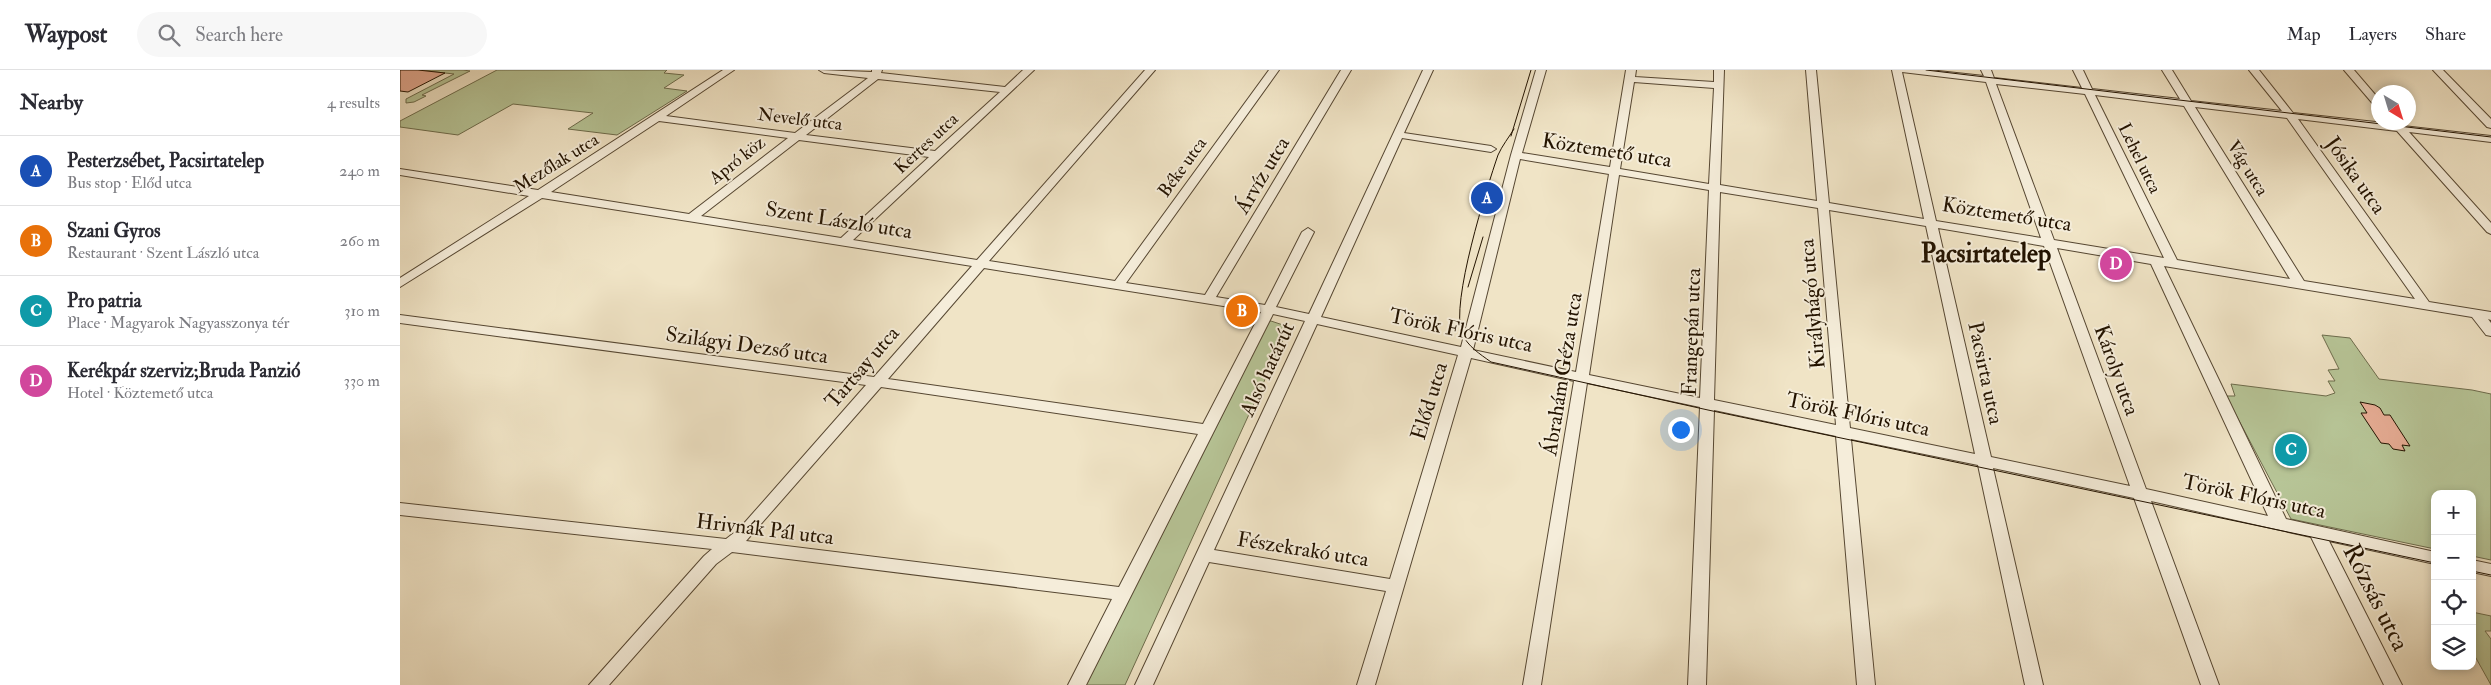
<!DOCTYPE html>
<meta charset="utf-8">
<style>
body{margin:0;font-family:"IM FELL Double Pica",serif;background:#f7f7f7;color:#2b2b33}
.controls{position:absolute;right:15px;bottom:15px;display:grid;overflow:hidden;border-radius:10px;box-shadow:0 2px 8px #0003}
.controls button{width:45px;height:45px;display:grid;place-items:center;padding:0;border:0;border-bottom:1px solid #e1e1e2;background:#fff;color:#2b2b33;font:25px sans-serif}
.compass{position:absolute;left:1971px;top:15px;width:45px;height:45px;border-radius:50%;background:#fff;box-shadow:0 2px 8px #0003;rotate:142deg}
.you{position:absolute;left:1280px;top:359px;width:18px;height:18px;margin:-12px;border:4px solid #fff;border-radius:50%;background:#1a73e8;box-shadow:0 0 0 8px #1a73e833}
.badge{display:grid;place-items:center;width:32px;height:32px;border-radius:50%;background:#ea580c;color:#fff;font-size:16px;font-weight:700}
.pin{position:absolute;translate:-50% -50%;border:2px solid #fff;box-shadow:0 1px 5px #0006}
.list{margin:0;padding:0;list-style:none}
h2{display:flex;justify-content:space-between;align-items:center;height:65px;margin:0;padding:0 20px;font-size:21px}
h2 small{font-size:16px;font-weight:400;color:#7c7c81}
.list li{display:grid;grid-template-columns:32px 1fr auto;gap:15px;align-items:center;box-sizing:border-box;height:70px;padding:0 20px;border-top:1px solid #e1e1e2}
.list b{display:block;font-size:19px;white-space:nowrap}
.list p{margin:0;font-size:16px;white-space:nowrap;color:#7c7c81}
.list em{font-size:16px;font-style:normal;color:#7c7c81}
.icon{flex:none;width:28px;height:28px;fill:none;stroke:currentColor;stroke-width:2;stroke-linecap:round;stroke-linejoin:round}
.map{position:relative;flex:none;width:2091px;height:615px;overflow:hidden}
header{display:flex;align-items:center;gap:30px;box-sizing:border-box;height:70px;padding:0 25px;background:#fff;border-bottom:1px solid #e1e1e2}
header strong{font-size:24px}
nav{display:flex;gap:28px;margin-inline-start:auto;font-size:18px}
.search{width:350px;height:45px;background:#f7f7f7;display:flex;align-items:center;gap:12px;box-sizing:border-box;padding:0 18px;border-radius:28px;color:#7c7c81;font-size:19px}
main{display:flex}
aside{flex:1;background:#fff}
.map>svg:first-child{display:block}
</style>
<header>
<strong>Waypost</strong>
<div class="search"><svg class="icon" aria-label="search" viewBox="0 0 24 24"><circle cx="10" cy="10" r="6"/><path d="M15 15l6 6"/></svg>Search here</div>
<nav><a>Map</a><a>Layers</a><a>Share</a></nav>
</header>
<main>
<aside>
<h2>Nearby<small>4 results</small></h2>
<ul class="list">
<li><span class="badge" style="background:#1a4fb4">A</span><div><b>Pesterzsébet, Pacsirtatelep</b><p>Bus stop · Előd utca</p></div><em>240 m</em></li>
<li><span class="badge" style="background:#e8710a">B</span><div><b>Szani Gyros</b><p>Restaurant · Szent László utca</p></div><em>260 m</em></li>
<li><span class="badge" style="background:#0f9aa8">C</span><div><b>Pro patria</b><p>Place · Magyarok Nagyasszonya tér</p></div><em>310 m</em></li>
<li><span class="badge" style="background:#d1479c">D</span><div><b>Kerékpár szerviz;Bruda Panzió</b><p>Hotel · Köztemető utca</p></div><em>330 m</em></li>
</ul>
</aside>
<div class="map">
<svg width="2091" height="615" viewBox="0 0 2091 615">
<rect width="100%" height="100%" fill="#f0e4c6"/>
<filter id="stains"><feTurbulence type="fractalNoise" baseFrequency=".004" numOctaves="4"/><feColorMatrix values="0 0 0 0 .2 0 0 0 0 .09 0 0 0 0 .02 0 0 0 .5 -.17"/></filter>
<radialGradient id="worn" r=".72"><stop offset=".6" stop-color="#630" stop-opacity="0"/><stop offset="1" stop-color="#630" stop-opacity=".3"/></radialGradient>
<!-- green -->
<path fill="#b7c597" stroke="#6d6c4c" d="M 18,0 L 63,0 L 70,1 L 22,25 L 26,26 L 14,32 L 6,33 L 6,29 L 54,4 Z
M 97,0 L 267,0 L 264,3 L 284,5 L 264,18 L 287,21 L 217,65 L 168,59 L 193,43 L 113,34 L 58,65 L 0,57 L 0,51 Z
M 871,251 L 889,257 L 725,615 L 681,615 L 863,253 Z
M 1922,265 L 1950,268 L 1979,309 L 2072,320 L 2091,324 L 2091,490 L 2072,486 L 2072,424 L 2035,424 L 2035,479 L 1891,449 L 1826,326 L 1835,326 L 1831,314 L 1926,326 L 1935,323 L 1928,311 L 1935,311 L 1928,300 L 1939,299 Z
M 2072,542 L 2091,546 L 2091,561 L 2085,561 L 2091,569 L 2091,615 L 2072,581 Z"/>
<!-- building -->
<path fill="#e6ac94" stroke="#231300" d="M 0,0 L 18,0 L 45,3 L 8,22 L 0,21 Z
M 1960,332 L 1975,335 L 1980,338 L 1984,345 L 1990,345 L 2010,376 L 2002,375 L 2005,381 L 1993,379 L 1989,374 L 1981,373 L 1961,343 L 1967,343 Z"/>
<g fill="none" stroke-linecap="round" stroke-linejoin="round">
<!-- minor casing -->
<g stroke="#564732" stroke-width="2">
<path id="minor" d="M 323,0 L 334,0 L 266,46 L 395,63 L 468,8 L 424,3 L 419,0 L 472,2 L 472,0 L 482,0 L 481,3 L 605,17 L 623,0 L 634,0 L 453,170 L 577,190 L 745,0 L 755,0 L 589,191 L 715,211 L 869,0 L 879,0 L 726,213 L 805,225 L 941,0 L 951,0 L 816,227 L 865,235 L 902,162 L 908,158 L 914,162 L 876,237 L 909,244 L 1023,0 L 1033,0 L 1004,63 L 1091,76 L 1096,79 L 1091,82 L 1002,68 L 921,247 L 1061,277 L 1111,85 L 1136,0 L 1146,0 L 1122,83 L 1210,97 L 1226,0 L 1236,0 L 1235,7 L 1314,12 L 1314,0 L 1324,0 L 1320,115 L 1417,131 L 1406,0 L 1416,0 L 1429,133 L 1524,149 L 1492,0 L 1529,0 L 1584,6 L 1581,0 L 1591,0 L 1594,8 L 1682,18 L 1673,0 L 1683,0 L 1692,19 L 1780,29 L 1762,0 L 1772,0 L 1791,31 L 1882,41 L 1849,0 L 1859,0 L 1893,43 L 1994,54 L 1998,53 L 2003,56 L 2091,66 L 2091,72 L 2009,62 L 2091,153 L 2091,164 L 2087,162 L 1997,61 L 1898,49 L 2029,232 L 2091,242 L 2091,250 L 2088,249 L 2091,253 L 2091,266 L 2086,265 L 2072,247 L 1764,196 L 1886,449 L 2035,482 L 2035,494 L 1929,471 L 2002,615 L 1984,615 L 1911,467 L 1751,431 L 1819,615 L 1801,615 L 1734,428 L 1593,398 L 1643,615 L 1625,615 L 1578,395 L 1451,369 L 1475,615 L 1457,615 L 1436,366 L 1314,340 L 1306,615 L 1288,615 L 1300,337 L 1187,313 L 1141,615 L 1123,615 L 1174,311 L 1071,288 L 975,615 L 957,615 L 986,521 L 809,492 L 753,615 L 735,615 L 905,251 L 873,244 L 686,615 L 668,615 L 712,529 L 332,482 L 316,494 L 209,615 L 189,615 L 304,486 L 312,479 L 0,445 L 0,433 L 326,469 L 339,459 L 466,315 L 0,253 L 0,245 L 474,307 L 572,196 L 142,128 L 0,217 L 0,208 L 129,126 L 0,105 L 0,99 L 138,120 ZM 1502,2 L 1586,12 L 1641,168 L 1536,151 ZM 478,9 L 600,22 L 535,81 L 406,65 ZM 1234,12 L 1314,18 L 1309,114 L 1220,99 ZM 1596,14 L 1685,24 L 1764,188 L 1654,170 ZM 1695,25 L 1784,36 L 1890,209 L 1777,190 ZM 1795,37 L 1887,48 L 2015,229 L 1904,211 ZM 259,51 L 388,68 L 289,144 L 151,122 ZM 399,70 L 529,87 L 441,168 L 301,146 ZM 1120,89 L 1209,104 L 1176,302 L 1073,280 ZM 1219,105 L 1309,120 L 1300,328 L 1189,305 ZM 1320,122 L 1418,138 L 1436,355 L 1314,330 ZM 1429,140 L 1526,156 L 1575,384 L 1450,358 ZM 1538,158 L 1644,176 L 1730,416 L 1591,387 ZM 1657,178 L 1751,194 L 1868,446 L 1746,419 ZM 584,198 L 861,242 L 803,354 L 488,309 ZM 917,254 L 1058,285 L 990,509 L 814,480 ZM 481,317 L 798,364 L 719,517 L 346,471 Z
M 1944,0 L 1954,0 L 1978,28 L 1978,36 L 1974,35 Z
M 2033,0 L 2043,0 L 2091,49 L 2091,58 L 2087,57 Z
M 2072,490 L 2091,494 L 2091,506 L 2072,502 Z"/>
</g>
<!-- minor -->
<use href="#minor" fill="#f5edda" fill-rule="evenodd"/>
<!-- tram -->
<path stroke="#231300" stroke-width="1" d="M 1526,0 L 2091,67
M 1114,59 C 1109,67 1102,76 1098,85 C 1087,117 1050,234 1062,263 C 1067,276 1080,284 1091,292 L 1308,340 L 2035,493
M 1111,66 L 1131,0
M 1068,217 L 1083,167
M 2072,501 L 2091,505"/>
</g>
<g text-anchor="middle" stroke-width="4" stroke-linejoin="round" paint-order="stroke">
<!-- far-street labels -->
<g font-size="18" fill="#231300" stroke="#f5edda">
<text transform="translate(400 49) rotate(7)" y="6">Nevelő utca</text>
<text transform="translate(526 73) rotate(-43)" y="6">Kertes utca</text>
<text transform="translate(1740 88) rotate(64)" y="6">Lehel utca</text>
<text transform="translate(337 90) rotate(-38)" y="6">Apró köz</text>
<text transform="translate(156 93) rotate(-32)" y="6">Mezőlak utca</text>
<text transform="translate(782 97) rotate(-54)" y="6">Béke utca</text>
<text transform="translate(1848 98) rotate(58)" y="6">Vág utca</text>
</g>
<!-- street labels -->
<g font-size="21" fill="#231300" stroke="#f5edda">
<text transform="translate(1207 80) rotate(9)" y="7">Köztemető utca</text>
<text transform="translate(862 105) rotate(-59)" y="7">Árvíz utca</text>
<text transform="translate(1956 105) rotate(55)" y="7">Jósika utca</text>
<text transform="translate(1607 144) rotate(9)" y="7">Köztemető utca</text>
<text transform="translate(439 150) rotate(9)" y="7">Szent László utca</text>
<text transform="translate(1412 234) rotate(-95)" y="7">Királyhágó utca</text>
<text transform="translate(1061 260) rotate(12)" y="7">Török Flóris utca</text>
<text transform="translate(1291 262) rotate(-88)" y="7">Frangepán utca</text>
<text transform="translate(347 275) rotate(8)" y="7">Szilágyi Dezső utca</text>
<text transform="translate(462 297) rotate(-49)" y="7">Tartsay utca</text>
<text transform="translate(867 299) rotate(-65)" y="7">Alsó határút</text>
<text transform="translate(1717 300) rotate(70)" y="7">Károly utca</text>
<text transform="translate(1586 303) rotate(78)" y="7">Pacsirta utca</text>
<text transform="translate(1162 304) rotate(-81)" y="7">Ábrahám Géza utca</text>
<text transform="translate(1029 331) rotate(-73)" y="7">Előd utca</text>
<text transform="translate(1458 344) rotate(12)" y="7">Török Flóris utca</text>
<text transform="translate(1854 426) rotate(12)" y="7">Török Flóris utca</text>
<text transform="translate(365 459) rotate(7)" y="7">Hrivnák Pál utca</text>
<text transform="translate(903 479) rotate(9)" y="7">Fészekrakó utca</text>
</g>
<!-- near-street labels -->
<g font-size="25" fill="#231300" stroke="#f5edda">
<text transform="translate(1977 527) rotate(63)" y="9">Rózsás utca</text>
</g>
<!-- district labels -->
<g font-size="26" font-weight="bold" fill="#231300" stroke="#f5edda">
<text x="1586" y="192">Pacsirtatelep</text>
</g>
</g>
<rect width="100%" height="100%" filter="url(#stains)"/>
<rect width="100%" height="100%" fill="url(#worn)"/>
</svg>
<div class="controls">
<button>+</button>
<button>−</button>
<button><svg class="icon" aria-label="locate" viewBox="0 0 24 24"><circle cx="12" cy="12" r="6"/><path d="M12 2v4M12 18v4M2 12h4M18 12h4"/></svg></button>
<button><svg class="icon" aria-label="layers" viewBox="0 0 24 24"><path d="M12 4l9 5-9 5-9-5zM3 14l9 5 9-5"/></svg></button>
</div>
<svg class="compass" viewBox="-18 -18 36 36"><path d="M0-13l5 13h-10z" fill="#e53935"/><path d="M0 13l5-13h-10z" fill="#7c7c81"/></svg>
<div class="you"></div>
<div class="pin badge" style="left:1087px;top:128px;background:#1a4fb4">A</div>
<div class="pin badge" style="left:842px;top:241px;background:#e8710a">B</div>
<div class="pin badge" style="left:1891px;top:380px;background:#0f9aa8">C</div>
<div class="pin badge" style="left:1716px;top:194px;background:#d1479c">D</div>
</div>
</main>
